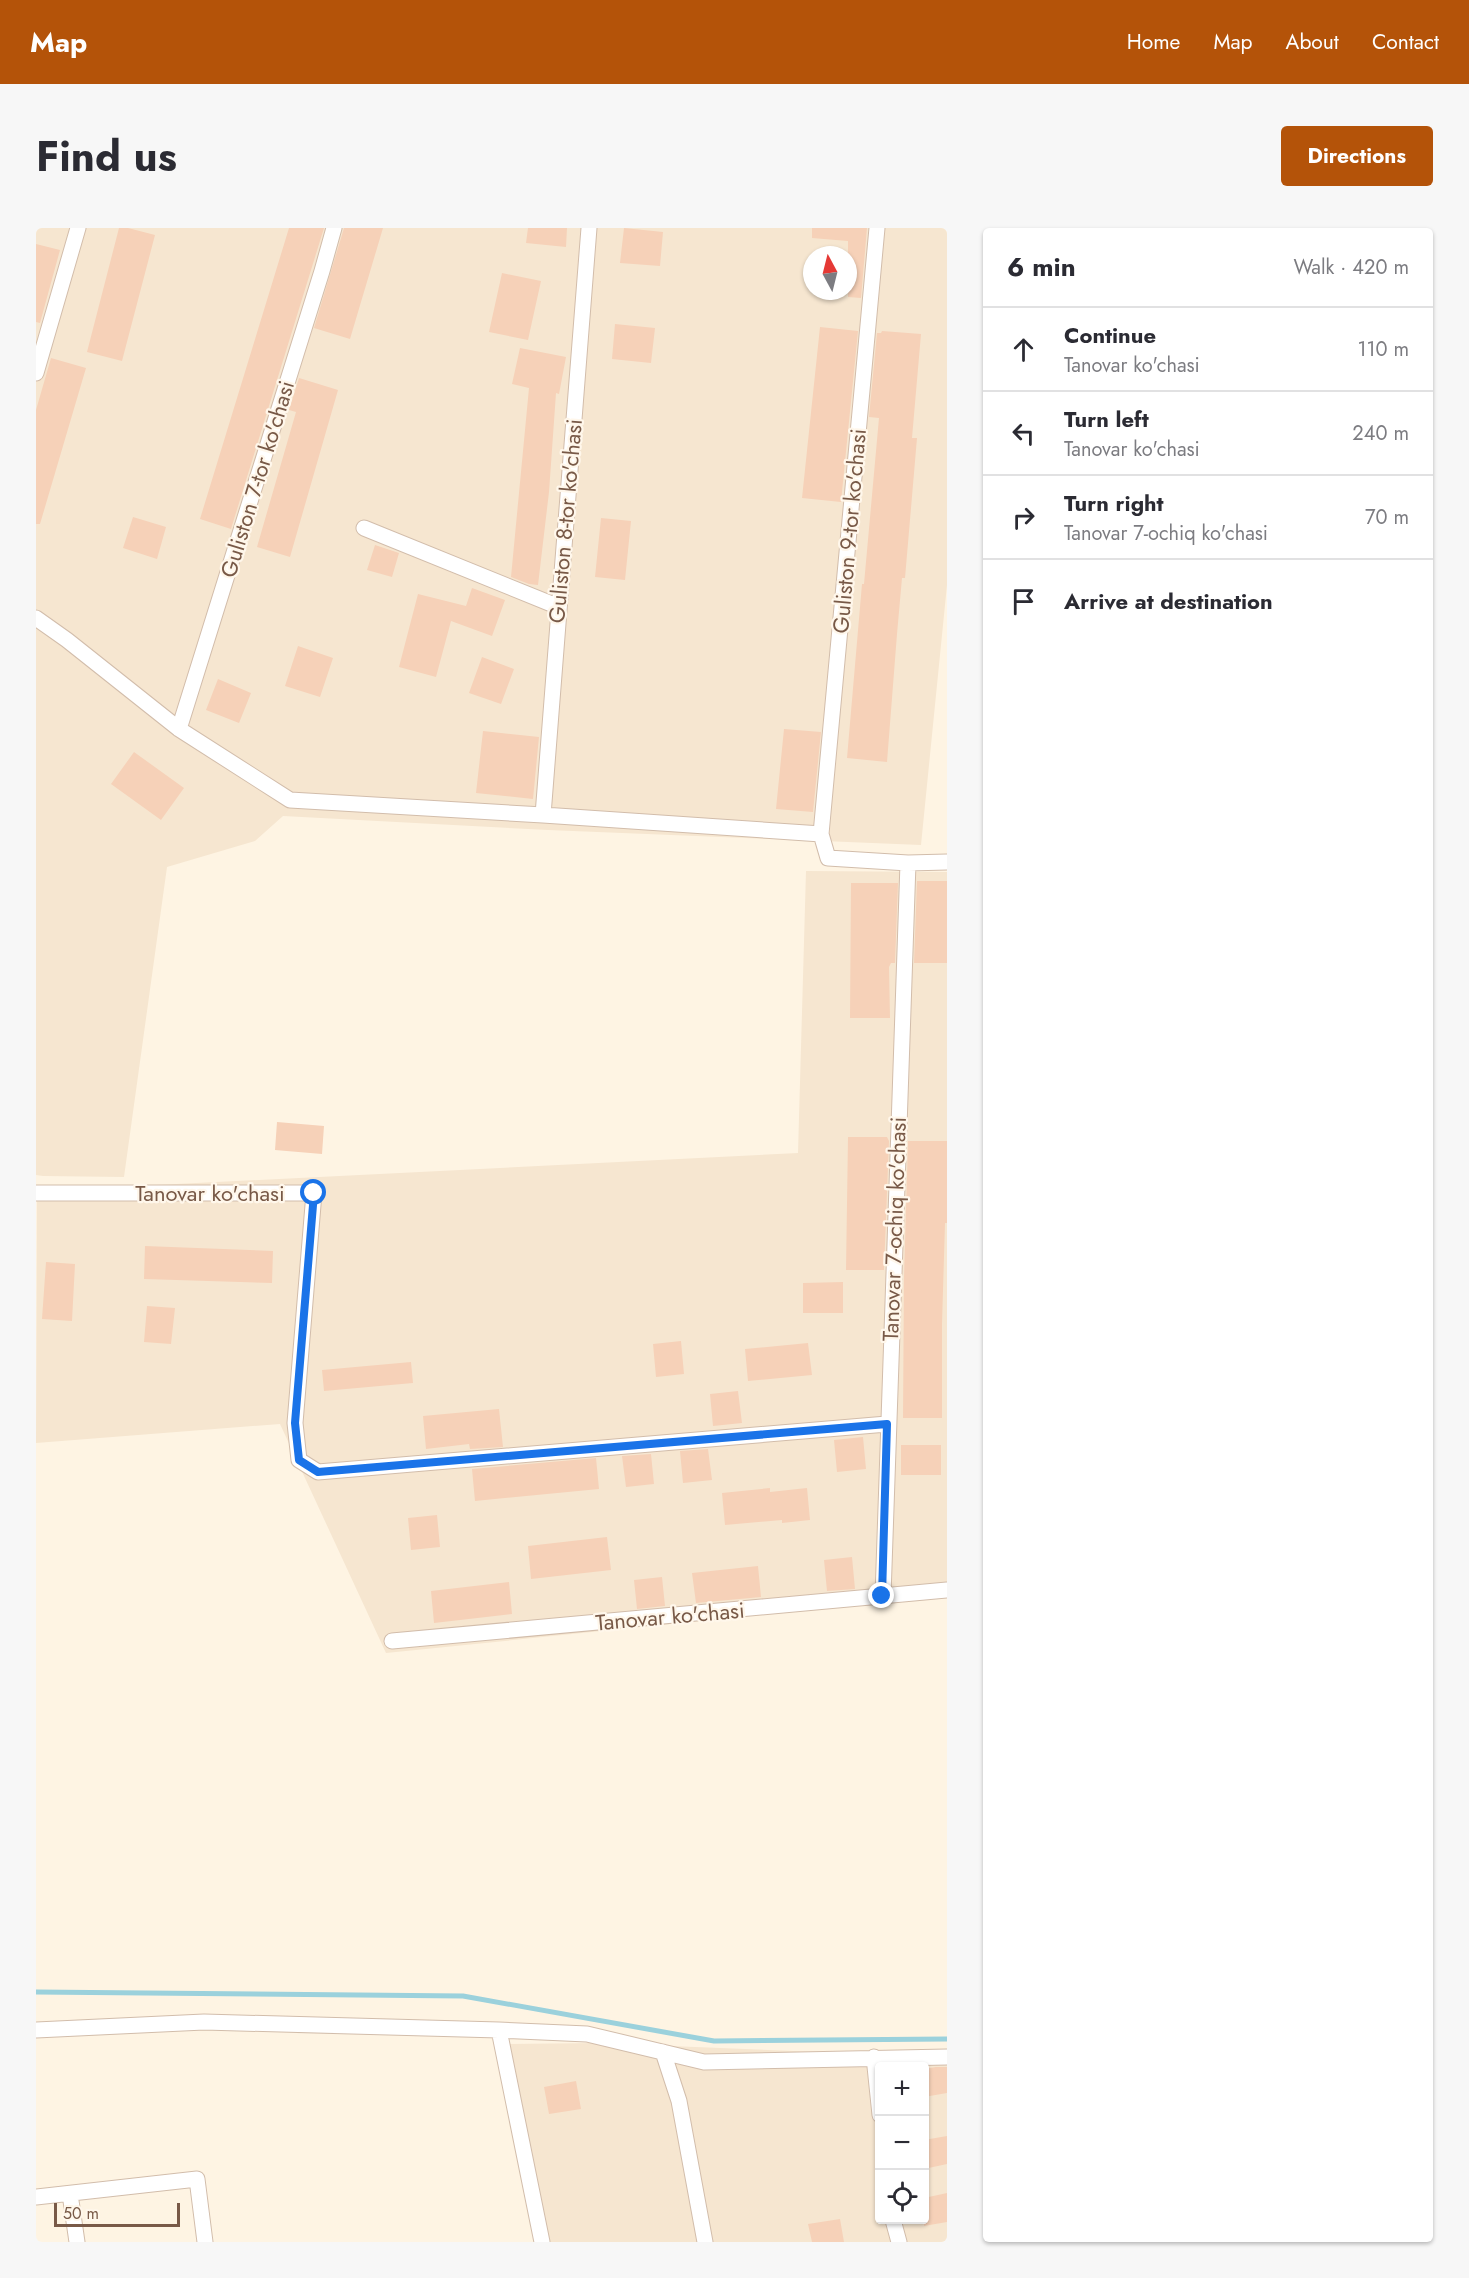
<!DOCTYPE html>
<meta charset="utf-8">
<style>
body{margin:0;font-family:Jost,sans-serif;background:#f7f7f7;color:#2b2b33}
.controls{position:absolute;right:18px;bottom:18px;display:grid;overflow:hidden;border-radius:6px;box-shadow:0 2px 4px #0004}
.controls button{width:54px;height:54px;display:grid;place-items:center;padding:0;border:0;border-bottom:2px solid #e1e1e2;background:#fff;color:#2b2b33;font:30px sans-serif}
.compass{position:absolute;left:767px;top:18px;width:54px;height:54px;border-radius:50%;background:#fff;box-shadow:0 2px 4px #0004;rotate:353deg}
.scale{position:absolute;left:18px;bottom:15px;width:126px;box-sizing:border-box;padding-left:6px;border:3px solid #785947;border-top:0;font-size:16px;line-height:21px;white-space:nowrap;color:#785947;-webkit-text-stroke:4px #fff7eb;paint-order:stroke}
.stop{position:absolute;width:18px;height:18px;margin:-14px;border:4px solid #1a73e8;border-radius:50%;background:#fff}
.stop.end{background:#1a73e8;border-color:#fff;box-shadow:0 2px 6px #0008}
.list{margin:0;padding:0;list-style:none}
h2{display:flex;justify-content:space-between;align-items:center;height:78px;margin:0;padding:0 24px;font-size:26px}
h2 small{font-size:20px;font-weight:400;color:#7c7c81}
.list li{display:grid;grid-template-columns:39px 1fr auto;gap:18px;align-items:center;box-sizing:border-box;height:84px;padding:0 24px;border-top:2px solid #e1e1e2}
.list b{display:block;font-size:22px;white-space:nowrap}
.list p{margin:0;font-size:20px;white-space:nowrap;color:#7c7c81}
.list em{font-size:20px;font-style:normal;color:#7c7c81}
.icon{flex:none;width:33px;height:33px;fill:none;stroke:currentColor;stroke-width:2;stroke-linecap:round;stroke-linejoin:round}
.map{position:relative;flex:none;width:911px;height:2014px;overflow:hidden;border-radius:6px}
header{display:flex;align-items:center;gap:36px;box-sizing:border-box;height:84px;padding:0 30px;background:#b45309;color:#fff}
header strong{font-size:28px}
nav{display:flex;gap:33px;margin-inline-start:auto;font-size:21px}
.intro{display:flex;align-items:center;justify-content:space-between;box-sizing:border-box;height:144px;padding:0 36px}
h1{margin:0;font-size:42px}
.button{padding:15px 27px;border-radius:6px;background:#b45309;color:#fff;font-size:21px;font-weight:700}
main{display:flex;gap:36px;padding:0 36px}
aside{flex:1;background:#fff;border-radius:6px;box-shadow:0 2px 4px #0004}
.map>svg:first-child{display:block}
</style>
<header>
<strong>Map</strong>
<nav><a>Home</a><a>Map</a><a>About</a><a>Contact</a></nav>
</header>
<div class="intro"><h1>Find us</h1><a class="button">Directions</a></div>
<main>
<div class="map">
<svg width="911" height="2014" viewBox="0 0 911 2014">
<rect width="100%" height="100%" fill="#fef4e3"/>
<!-- residential -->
<path fill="#f6e6d0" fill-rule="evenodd" d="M 0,0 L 911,0 L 911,357 L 885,617 L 512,602 L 247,588 L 219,613 L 131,639 L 88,949 L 7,948 L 0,947 ZM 776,27 L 812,27 L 812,63 L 776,63 Z
M 770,643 L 911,644 L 911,1368 L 350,1425 L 244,1196 L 0,1215 L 1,963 L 762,925 Z
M 559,1815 L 911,1829 L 911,2014 L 498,2014 L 462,1816 ZM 844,1838 L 888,1838 L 888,1992 L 844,1992 Z"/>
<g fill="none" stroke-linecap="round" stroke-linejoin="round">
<!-- stream -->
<path stroke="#9bd1dc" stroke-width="5" d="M 0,1764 L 427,1768 L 678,1813 L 911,1811"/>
</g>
<!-- building -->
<path fill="#f6d1b8" d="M 83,0 L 92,0 L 119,7 L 86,133 L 51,124 Z
M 253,0 L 288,0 L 195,301 L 164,291 Z
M 308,0 L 347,0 L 314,111 L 278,100 Z
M 492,0 L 531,0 L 530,19 L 490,15 Z
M 588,0 L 627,4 L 624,38 L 584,35 Z
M 776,0 L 831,0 L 825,70 L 812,69 L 812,13 L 776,10 Z
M 0,16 L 24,22 L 4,95 L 0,94 Z
M 466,45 L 505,53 L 492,112 L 453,104 Z
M 579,96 L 619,100 L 615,135 L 576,131 Z
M 784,99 L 822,103 L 805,274 L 766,270 Z
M 846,103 L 885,106 L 876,210 L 881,210 L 869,350 L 866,350 L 861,406 L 851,534 L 811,530 L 826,356 L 828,356 L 843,190 L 833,189 L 841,105 L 845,105 Z
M 484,120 L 530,129 L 523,166 L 520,165 L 513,264 L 502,357 L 493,356 L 475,349 L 493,160 L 476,156 Z
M 15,130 L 50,140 L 4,296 L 0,296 L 0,182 Z
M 263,150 L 302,162 L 254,329 L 221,319 L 260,184 L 253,182 Z
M 97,289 L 130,299 L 121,331 L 87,320 Z
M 565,290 L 595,293 L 589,352 L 559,349 Z
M 339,317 L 363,325 L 356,349 L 331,342 Z
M 436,360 L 469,372 L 456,408 L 415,393 L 400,449 L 363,439 L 382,366 L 430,378 Z
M 262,418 L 297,430 L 284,469 L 249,458 Z
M 446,429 L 478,441 L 465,476 L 433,465 Z
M 182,451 L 215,465 L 203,495 L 170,482 Z
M 748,501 L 785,504 L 777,584 L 740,581 Z
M 447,503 L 503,509 L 497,571 L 440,565 Z
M 98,524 L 148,560 L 125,592 L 75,556 Z
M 881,653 L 911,653 L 911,735 L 878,735 Z
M 815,655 L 862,655 L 859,735 L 855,735 L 853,739 L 854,790 L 814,790 Z
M 241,894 L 288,898 L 286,926 L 239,922 Z
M 812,909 L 851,909 L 853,913 L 848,1042 L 810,1042 Z
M 872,913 L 911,913 L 911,995 L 909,995 L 906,1096 L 906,1190 L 867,1190 L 868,1049 Z
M 109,1018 L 237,1023 L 236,1055 L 108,1051 Z
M 10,1034 L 39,1036 L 36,1093 L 6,1091 Z
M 807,1054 L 807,1085 L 767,1085 L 767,1055 Z
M 111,1078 L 139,1080 L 135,1116 L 108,1114 Z
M 645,1113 L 648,1146 L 620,1149 L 617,1116 Z
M 772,1115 L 776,1147 L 712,1153 L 709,1121 Z
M 375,1134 L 377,1155 L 288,1163 L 286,1142 Z
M 702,1163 L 706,1195 L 677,1198 L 674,1166 Z
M 463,1181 L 467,1219 L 434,1221 L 433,1216 L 390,1221 L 387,1188 Z
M 827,1209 L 830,1241 L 801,1244 L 798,1212 Z
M 865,1217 L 905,1217 L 905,1247 L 865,1247 Z
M 672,1221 L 676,1252 L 647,1255 L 644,1223 Z
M 615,1226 L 618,1256 L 590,1259 L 586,1228 Z
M 560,1230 L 563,1261 L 439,1273 L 436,1241 Z
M 734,1260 L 734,1264 L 771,1260 L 774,1292 L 746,1295 L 746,1292 L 689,1297 L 686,1265 Z
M 401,1287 L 404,1319 L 375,1322 L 372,1290 Z
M 571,1309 L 575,1342 L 495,1351 L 492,1318 Z
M 816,1329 L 819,1361 L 791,1363 L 788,1332 Z
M 722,1338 L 725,1369 L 660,1375 L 656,1345 Z
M 626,1349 L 629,1378 L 601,1381 L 598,1352 Z
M 473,1354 L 476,1386 L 398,1395 L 395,1363 Z
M 900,1839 L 911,1839 L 911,1865 L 888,1869 L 888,1841 Z
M 540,1853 L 545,1881 L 513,1886 L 508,1859 Z
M 911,1908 L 911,1936 L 888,1941 L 888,1912 Z
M 911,1965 L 911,1994 L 888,1998 L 888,1970 Z
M 804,1991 L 808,2014 L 776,2014 L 772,1996 Z"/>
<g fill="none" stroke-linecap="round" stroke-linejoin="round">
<!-- minor casing -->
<g stroke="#d2bdab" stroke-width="17">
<path id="minor" d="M 841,0 L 785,606 L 792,630 L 872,635 L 911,634
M 0,145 L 42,0
M 328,300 L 523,379
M 0,390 L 31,412 L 143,501 L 254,572 L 507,587 L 785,606
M 143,501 L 286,43 L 298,0
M 507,587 L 553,0
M 0,965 L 278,965 L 259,1195 L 263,1232 L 282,1244 L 851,1196
M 847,1368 L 872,635
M 356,1413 L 911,1362
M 0,1802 L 168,1794 L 463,1802 L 551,1806 L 668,1834 L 911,1829
M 463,1802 L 506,2014
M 627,1824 L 643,1873 L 669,2014
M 838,1829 L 844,1887
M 34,1966 L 41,2014
M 0,1969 L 161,1951 L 169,2014
M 857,1992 L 863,2014"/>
</g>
<!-- minor -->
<use href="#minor" stroke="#fff" stroke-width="15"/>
</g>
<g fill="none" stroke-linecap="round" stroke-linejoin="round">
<!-- route -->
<path stroke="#1a73e8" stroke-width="8" d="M 278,965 L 259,1195 L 263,1232 L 282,1244 L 851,1196 L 846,1368"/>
</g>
<g text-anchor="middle" stroke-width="4.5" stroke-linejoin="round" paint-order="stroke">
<!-- street labels -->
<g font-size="22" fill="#785947" stroke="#fff7eb">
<text transform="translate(221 251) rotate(-73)" y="8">Guliston 7-tor ko'chasi</text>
<text transform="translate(529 293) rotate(-85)" y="8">Guliston 8-tor ko'chasi</text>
<text transform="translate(813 303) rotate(-85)" y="8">Guliston 9-tor ko'chasi</text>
<text x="174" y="973">Tanovar ko'chasi</text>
<text transform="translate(858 1001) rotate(-88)" y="8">Tanovar 7-ochiq ko'chasi</text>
<text transform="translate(634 1388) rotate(-5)" y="8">Tanovar ko'chasi</text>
</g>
</g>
</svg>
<div class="controls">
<button>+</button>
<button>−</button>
<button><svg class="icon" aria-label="locate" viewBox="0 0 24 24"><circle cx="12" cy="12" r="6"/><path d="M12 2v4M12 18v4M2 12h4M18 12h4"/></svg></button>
</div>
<svg class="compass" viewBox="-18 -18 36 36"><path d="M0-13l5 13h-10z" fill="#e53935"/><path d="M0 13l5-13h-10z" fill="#7c7c81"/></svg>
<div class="scale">50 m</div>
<div class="stop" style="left:278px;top:965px"></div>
<div class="stop end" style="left:846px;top:1368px"></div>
</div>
<aside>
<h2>6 min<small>Walk · 420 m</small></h2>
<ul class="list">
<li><svg class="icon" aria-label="ahead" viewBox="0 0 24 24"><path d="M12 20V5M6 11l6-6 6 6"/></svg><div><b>Continue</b><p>Tanovar ko'chasi</p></div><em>110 m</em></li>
<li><svg class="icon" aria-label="left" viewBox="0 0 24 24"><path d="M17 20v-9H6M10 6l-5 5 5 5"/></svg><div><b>Turn left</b><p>Tanovar ko'chasi</p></div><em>240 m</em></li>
<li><svg class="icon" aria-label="right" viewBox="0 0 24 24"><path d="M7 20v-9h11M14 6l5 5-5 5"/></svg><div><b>Turn right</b><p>Tanovar 7-ochiq ko'chasi</p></div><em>70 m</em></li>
<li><svg class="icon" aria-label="arrive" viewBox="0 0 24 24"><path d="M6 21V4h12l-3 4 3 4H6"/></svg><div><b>Arrive at destination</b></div></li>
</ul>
</aside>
</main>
